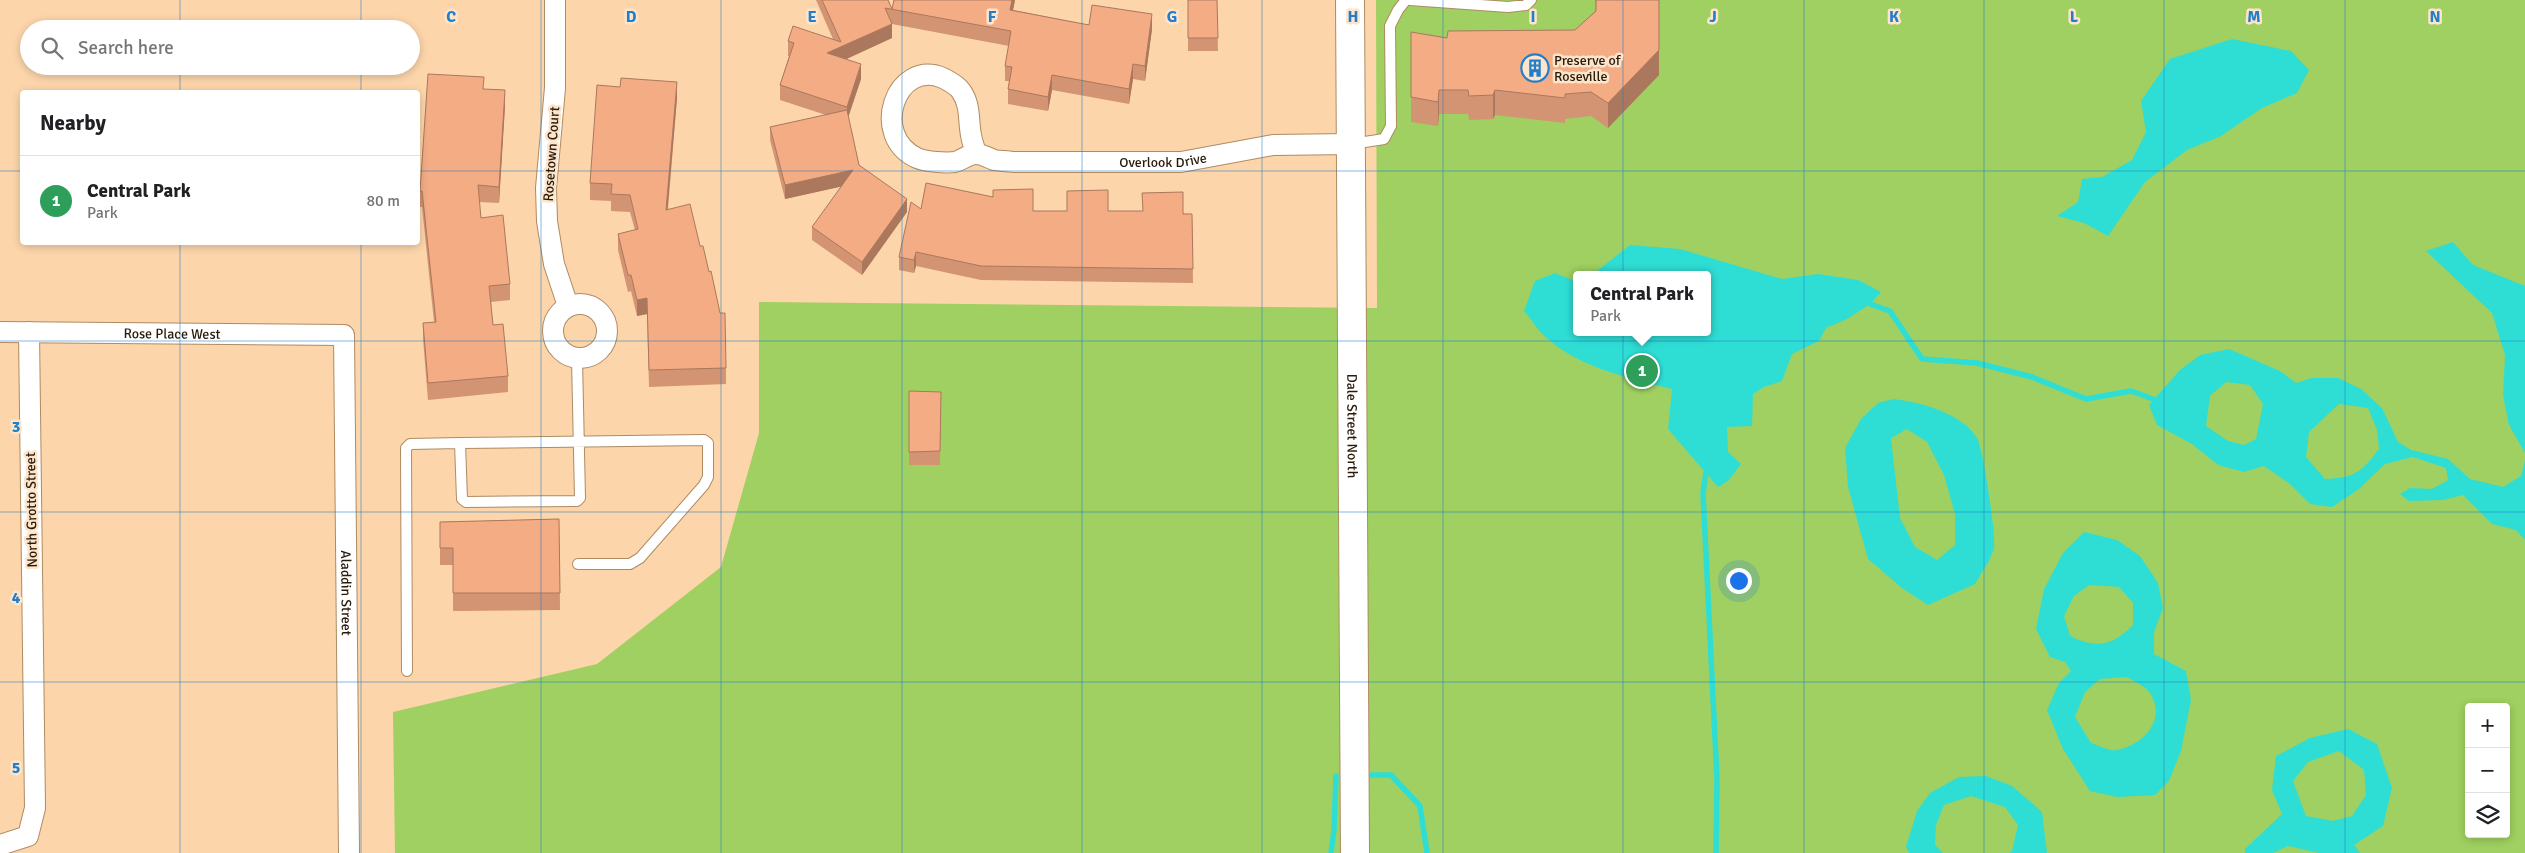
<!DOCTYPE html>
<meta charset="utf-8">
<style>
body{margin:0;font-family:Signika,sans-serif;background:#f6f6f6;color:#202124}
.controls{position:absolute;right:15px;bottom:15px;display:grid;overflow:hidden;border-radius:5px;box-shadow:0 2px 8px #0003}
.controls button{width:45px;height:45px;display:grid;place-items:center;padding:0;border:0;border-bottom:1px solid #e0e0e0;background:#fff;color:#202124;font:25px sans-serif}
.you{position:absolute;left:1738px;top:580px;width:18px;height:18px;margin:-12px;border:4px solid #fff;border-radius:50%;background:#1a73e8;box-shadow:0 0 0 8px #1a73e833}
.badge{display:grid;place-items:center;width:32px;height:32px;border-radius:50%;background:#0f766e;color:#fff;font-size:16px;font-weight:700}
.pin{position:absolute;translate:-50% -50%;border:2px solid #fff;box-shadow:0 1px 5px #0006}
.popup{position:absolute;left:1573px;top:271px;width:138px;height:65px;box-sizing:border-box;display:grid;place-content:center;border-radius:5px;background:#fff;filter:drop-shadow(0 1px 4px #0005);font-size:16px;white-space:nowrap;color:#757577}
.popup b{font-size:19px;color:#202124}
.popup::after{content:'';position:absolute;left:50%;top:100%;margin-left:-10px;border:10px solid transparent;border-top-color:#fff}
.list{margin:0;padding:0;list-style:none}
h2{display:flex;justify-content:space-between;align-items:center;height:65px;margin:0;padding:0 20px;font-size:21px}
h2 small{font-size:16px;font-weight:400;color:#757577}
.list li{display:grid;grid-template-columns:32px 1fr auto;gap:15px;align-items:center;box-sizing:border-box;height:90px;padding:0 20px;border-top:1px solid #e0e0e0}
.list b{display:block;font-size:19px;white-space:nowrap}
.list p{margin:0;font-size:16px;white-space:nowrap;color:#757577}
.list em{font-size:16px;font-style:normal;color:#757577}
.icon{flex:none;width:28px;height:28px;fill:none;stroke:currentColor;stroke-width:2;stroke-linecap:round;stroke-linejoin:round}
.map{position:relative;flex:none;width:2525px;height:853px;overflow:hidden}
.search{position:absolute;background:#fff;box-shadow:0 2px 8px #0003;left:20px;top:20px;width:400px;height:55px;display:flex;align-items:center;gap:12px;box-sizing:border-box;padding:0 18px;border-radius:28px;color:#757577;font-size:19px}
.panel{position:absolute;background:#fff;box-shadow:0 2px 8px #0003;left:20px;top:90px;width:400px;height:155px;border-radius:5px}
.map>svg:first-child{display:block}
</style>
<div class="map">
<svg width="2525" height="853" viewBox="0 0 2525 853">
<rect width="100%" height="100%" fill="#fcd5aa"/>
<!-- green -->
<path fill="#9fd061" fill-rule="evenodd" d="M 1376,0 L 2525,0 L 2525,853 L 395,853 L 393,712 L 597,664 L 721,567 L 759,433 L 759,302 L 1377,308 ZM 1577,275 L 1707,275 L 1707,332 L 1577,332 ZM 2469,707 L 2506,707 L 2506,834 L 2469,834 Z"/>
<!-- water -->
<path fill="#2eded5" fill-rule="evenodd" d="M 2232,39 L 2291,51 L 2309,70 L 2297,93 L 2262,108 L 2221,136 L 2187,150 L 2145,182 L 2108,236 L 2084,223 L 2057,216 L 2078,202 L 2082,179 L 2102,177 L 2132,160 L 2146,132 L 2141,101 L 2170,59 Z
M 2453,242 L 2473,265 L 2525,286 L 2525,453 L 2509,425 L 2503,395 L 2505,355 L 2492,313 L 2426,251 Z
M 1630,245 L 1680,249 L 1782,279 L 1818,274 L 1858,280 L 1881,292 L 1870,304 L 1847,319 L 1826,328 L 1819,341 L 1792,354 L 1782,381 L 1764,387 L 1753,394 L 1752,426 L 1727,427 L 1728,452 L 1741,464 L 1728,481 L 1718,487 L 1668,429 L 1672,389 C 1630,378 1583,369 1549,340 C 1539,333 1532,320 1524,311 L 1535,281 L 1555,273 L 1577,282 L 1577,332 L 1707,332 L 1707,275 L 1592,275 Z
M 2229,349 L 2280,371 L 2296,383 L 2312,378 L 2338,378 L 2361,389 L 2382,408 L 2398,442 L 2411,450 L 2448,459 L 2470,479 L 2503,487 L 2521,476 L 2525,460 L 2525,540 L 2516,530 L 2492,524 L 2463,495 L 2443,500 L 2409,501 L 2400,494 L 2410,488 L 2432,489 L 2448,480 L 2446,468 L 2413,457 L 2385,464 L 2359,489 L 2332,507 L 2310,504 L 2290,484 L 2264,466 L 2244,472 L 2218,465 L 2192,444 L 2157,425 L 2149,405 L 2180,370 L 2200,355 ZM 2226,382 L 2250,385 L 2263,404 L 2256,439 L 2244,445 L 2228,441 L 2206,426 L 2210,396 ZM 2339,404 L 2368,408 L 2377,430 L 2379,449 C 2362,472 2354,478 2325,479 L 2306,457 L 2309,432 Z
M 1893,399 C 1920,402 1962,413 1977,438 C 1983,447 1996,535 1994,547 C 1992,559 1981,573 1975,584 L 1928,605 L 1902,588 L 1868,559 L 1848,487 L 1845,448 L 1861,419 L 1878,403 ZM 1907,429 L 1927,442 L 1944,475 L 1955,514 L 1955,545 L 1937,560 L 1915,547 L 1900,518 L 1891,438 Z
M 2084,532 L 2117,540 L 2140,556 L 2158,583 L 2163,608 L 2154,632 L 2154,654 L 2186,671 L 2191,700 L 2181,751 L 2169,781 L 2155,795 L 2117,797 L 2090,791 L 2063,749 L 2047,710 L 2059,683 L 2071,671 L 2065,662 L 2050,657 L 2036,629 L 2044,589 L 2063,553 ZM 2089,585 L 2119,587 L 2133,603 L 2133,625 C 2112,646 2097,649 2070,636 L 2064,616 L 2074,596 ZM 2127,677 C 2133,681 2146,686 2150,693 C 2167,719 2144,745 2117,750 C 2110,752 2098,745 2091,743 L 2075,717 L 2085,692 L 2100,679 Z
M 2348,729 L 2377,744 L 2392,788 L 2383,826 L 2354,845 L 2360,853 L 2319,853 L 2288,846 L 2273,853 L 2245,853 L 2245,849 L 2282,814 L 2272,790 L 2276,756 L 2310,738 ZM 2339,751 L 2364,770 L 2366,795 L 2352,816 L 2333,821 L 2306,816 L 2293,781 L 2308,762 Z
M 1986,776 L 2012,786 L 2042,812 L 2047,853 L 2009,853 L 2012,851 L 2018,825 L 2005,807 L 1971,796 L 1944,805 L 1936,825 L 1935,845 L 1943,853 L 1909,853 L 1906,847 L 1917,811 L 1930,793 L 1959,777 Z"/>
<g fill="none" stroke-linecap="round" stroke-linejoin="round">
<!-- stream -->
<path stroke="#2eded5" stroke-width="5.5" d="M 1870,304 L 1890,311 L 1922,359 L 1977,363 L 2032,377 L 2086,399 L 2131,391 L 2153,399
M 1707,466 L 1703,493 L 1717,779 L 1716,853
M 1372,775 L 1391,775 L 1420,806 L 1427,853
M 1331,853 L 1334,830 L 1336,776"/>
<!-- lane casing -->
<g stroke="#af8b62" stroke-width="12">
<path id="lane" d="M 1410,0 L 1508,7 L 1526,5 L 1531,0
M 1352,144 L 1384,139 L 1391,126 L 1390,26 L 1398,10 L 1406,0
M 460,443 L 704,440 L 708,443 L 708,477 L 704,485 L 640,558 L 630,564 L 578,564
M 407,671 L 406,448 L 410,444 L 460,443 L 462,499 L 466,502 L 577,501 L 580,498 L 577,359"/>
</g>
<!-- street casing -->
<g stroke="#af8b62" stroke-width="22">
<g id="street">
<path d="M 555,0 L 555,88 L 546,188 L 547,221 L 554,264 L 568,306"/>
<path id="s1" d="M 976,153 C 974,147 972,141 971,135 C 968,120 971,105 961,91 C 957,85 949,81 943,78 C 896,58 869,136 917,158 C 926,162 946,163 955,162 C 962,160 969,154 976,154 C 982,154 989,158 994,160 C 1000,161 1007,161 1013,162 L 1181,162 L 1273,145 L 1351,144"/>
<circle cx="580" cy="331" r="27"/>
<path id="s2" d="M 0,332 L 344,335 L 349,853"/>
<path d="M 0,845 L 28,836 L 35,808 L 29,332"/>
</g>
</g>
<!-- secondary casing -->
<g stroke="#af8b62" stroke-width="30">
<g id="secondary">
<path id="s3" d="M 1350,0 L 1355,853"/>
</g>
</g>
<!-- lane -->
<use href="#lane" stroke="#fff" stroke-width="10"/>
<!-- street -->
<use href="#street" stroke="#fff" stroke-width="20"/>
<!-- secondary -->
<use href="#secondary" stroke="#fff" stroke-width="28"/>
</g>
<!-- wall -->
<path fill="#d29472" d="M 816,0 L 888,0 L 892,9 L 894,0 L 1015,0 L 1013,10 L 1089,25 L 1152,29 L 1145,81 L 1133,79 L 1129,104 L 1052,90 L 1048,111 L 1008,104 L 1008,89 L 1009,81 L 1005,81 L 1005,66 L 1009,46 L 892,24 L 892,38 L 846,59 L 861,79 L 848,117 L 859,165 L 907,212 L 862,275 L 812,240 L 812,227 L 842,186 L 785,199 L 770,140 L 770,127 L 826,115 L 780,100 L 780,85 L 789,56 L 788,56 L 788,41 L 833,39 Z
M 1188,0 L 1217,0 L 1218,51 L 1188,51 Z
M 1595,0 L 1659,0 L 1659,75 L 1608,128 L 1591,116 L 1565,119 L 1565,123 L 1495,115 L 1493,119 L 1469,120 L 1468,114 L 1439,114 L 1438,126 L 1411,122 L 1411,32 L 1447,38 L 1575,30 L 1595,11 Z
M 484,89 L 505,106 L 499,203 L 479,202 L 481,218 L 510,284 L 510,300 L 491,302 L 493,325 L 508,376 L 508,392 L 428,400 L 423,339 L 423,323 L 434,322 L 422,207 L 420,207 L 420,191 Z
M 677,98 L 668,209 L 726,368 L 726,384 L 649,387 L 647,314 L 637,316 L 631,291 L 628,292 L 618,250 L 618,234 L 635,230 L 630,212 L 611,211 L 611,201 L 590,200 L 590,183 Z
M 921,209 L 1033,211 L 1108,211 L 1192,214 L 1193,283 L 981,280 L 916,266 L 914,273 L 899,270 L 899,257 Z
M 909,391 L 941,392 L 940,465 L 909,465 Z
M 559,519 L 560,610 L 453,611 L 453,565 L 440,565 L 440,522 Z"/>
<!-- shaded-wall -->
<path fill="#ab785d" d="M 1012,0 L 1015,0 L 1010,25 L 1010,10 Z
M 1152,14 L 1152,29 L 1145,81 L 1145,66 Z
M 892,24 L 892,38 L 827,68 L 827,53 Z
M 1659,50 L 1659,75 L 1608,128 L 1608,103 Z
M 861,64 L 861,79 L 847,121 L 847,107 Z
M 1133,64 L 1133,79 L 1129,104 L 1129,89 Z
M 1052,75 L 1052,90 L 1048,111 L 1048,97 Z
M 677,82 L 677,98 L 666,226 L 666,210 Z
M 505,90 L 505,106 L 499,203 L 499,187 Z
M 1439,90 L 1439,114 L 1438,126 L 1438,102 Z
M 1495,90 L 1495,115 L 1493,119 L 1493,95 Z
M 853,170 L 853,184 L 785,199 L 785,185 Z
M 907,199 L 907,212 L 862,275 L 862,262 Z
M 916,252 L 916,266 L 914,273 L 914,260 Z
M 647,298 L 647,314 L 637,316 L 637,300 Z"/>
<!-- building -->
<path fill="#f4ac85" stroke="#ab785d" d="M 822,0 L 888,0 L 892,9 L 894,0 L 1012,0 L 1010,10 L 1089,25 L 1092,5 L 1152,14 L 1145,66 L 1133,64 L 1129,89 L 1052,75 L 1048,97 L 1008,89 L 1012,67 L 1005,66 L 1011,31 L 885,8 L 892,24 L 827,53 L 861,64 L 847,107 L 780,85 L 794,43 L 788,41 L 793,26 L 841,42 Z
M 1188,0 L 1217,0 L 1218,38 L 1188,38 Z
M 1596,0 L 1659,0 L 1659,50 L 1608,103 L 1591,92 L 1565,94 L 1565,98 L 1495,90 L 1493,95 L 1469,96 L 1468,90 L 1439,90 L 1438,102 L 1411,97 L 1411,32 L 1447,38 L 1448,31 L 1575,30 L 1596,11 Z
M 428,74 L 484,77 L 483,89 L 505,90 L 499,187 L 478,185 L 481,218 L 503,215 L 510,284 L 489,286 L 493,325 L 503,324 L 508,376 L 428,383 L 423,323 L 436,322 L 422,191 L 420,191 Z
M 621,78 L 677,82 L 666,210 L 690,204 L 700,246 L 703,246 L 709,272 L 711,271 L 720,313 L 725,313 L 726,368 L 649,370 L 647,298 L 637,300 L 631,275 L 628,275 L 618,234 L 638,229 L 630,195 L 611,194 L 612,184 L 590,183 L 597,85 L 620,87 Z
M 847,110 L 859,165 L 907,199 L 862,262 L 812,227 L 853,170 L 785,185 L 770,127 Z
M 926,183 L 993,197 L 993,190 L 1033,189 L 1033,211 L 1067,211 L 1067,191 L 1108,190 L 1108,211 L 1143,211 L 1142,193 L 1183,192 L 1183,214 L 1192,214 L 1193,269 L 981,266 L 916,252 L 914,260 L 899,257 L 911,202 L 921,209 Z
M 909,391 L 941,392 L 940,451 L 909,452 Z
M 559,519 L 560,593 L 453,593 L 453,548 L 440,548 L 440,522 Z"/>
<!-- grid -->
<path fill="none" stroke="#227dca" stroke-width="1" stroke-opacity="0.55" d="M 180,0 L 180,29M 361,0 L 361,29M 541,0 L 541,853M 721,0 L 721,853M 902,0 L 902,853M 1082,0 L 1082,853M 1262,0 L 1262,853M 1443,0 L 1443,853M 1623,0 L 1623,853M 1804,0 L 1804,853M 1984,0 L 1984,853M 2164,0 L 2164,853M 2345,0 L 2345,853M 180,66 L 180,92M 361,66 L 361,92M 0,171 L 22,171M 418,171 L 2525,171M 180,242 L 180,853M 361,242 L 361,853M 0,341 L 2525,341M 0,512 L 2525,512M 0,682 L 2525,682"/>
<!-- icons -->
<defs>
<g id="building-ring" transform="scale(1.4375)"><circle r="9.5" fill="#fde5cc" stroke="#227dca" stroke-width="1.5"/><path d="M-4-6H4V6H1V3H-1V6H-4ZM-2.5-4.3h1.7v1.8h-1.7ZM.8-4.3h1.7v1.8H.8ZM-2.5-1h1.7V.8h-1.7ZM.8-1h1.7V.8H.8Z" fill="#227dca"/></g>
</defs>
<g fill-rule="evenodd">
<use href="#building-ring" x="1535" y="68"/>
</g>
<g text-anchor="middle" stroke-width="5" stroke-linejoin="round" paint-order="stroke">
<!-- poi labels -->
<g font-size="14" fill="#291a0a" stroke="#fde5cc" text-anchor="start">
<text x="1554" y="65">Preserve of<tspan x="1554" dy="16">Roseville</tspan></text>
</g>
<!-- street labels -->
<g font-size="14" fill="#291a0a" stroke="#fde5cc">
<text transform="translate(551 154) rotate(-86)" y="5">Rosetown Court</text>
<text dy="5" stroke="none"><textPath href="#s1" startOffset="464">Overlook Drive</textPath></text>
<text dy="5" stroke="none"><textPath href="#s2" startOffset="172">Rose Place West</textPath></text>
<text dy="5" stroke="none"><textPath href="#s3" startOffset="426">Dale Street North</textPath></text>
<text transform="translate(31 510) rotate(-91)" y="5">North Grotto Street</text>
<text dy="5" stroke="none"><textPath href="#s2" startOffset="602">Aladdin Street</textPath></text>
</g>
</g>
<g font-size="16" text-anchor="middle" font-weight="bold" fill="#227dca" stroke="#fde5cc" stroke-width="5" stroke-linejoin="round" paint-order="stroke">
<text x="451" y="22">C</text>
<text x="631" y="22">D</text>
<text x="812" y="22">E</text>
<text x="992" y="22">F</text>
<text x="1172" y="22">G</text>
<text x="1353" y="22">H</text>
<text x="1533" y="22">I</text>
<text x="1713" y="22">J</text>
<text x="1894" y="22">K</text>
<text x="2074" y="22">L</text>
<text x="2254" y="22">M</text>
<text x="2435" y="22">N</text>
<text x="16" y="432">3</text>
<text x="16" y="603">4</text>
<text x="16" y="773">5</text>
</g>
</svg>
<div class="controls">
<button>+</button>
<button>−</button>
<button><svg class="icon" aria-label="layers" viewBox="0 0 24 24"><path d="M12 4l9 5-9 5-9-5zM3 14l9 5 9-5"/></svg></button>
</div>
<div class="you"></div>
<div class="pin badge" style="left:1642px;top:371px;background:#2e9e5b">1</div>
<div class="popup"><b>Central Park</b>Park</div>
<div class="search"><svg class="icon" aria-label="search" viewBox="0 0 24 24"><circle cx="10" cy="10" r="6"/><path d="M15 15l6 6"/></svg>Search here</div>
<section class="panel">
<h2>Nearby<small></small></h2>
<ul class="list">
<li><span class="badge" style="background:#2e9e5b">1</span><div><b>Central Park</b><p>Park</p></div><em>80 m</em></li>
</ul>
</section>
</div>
